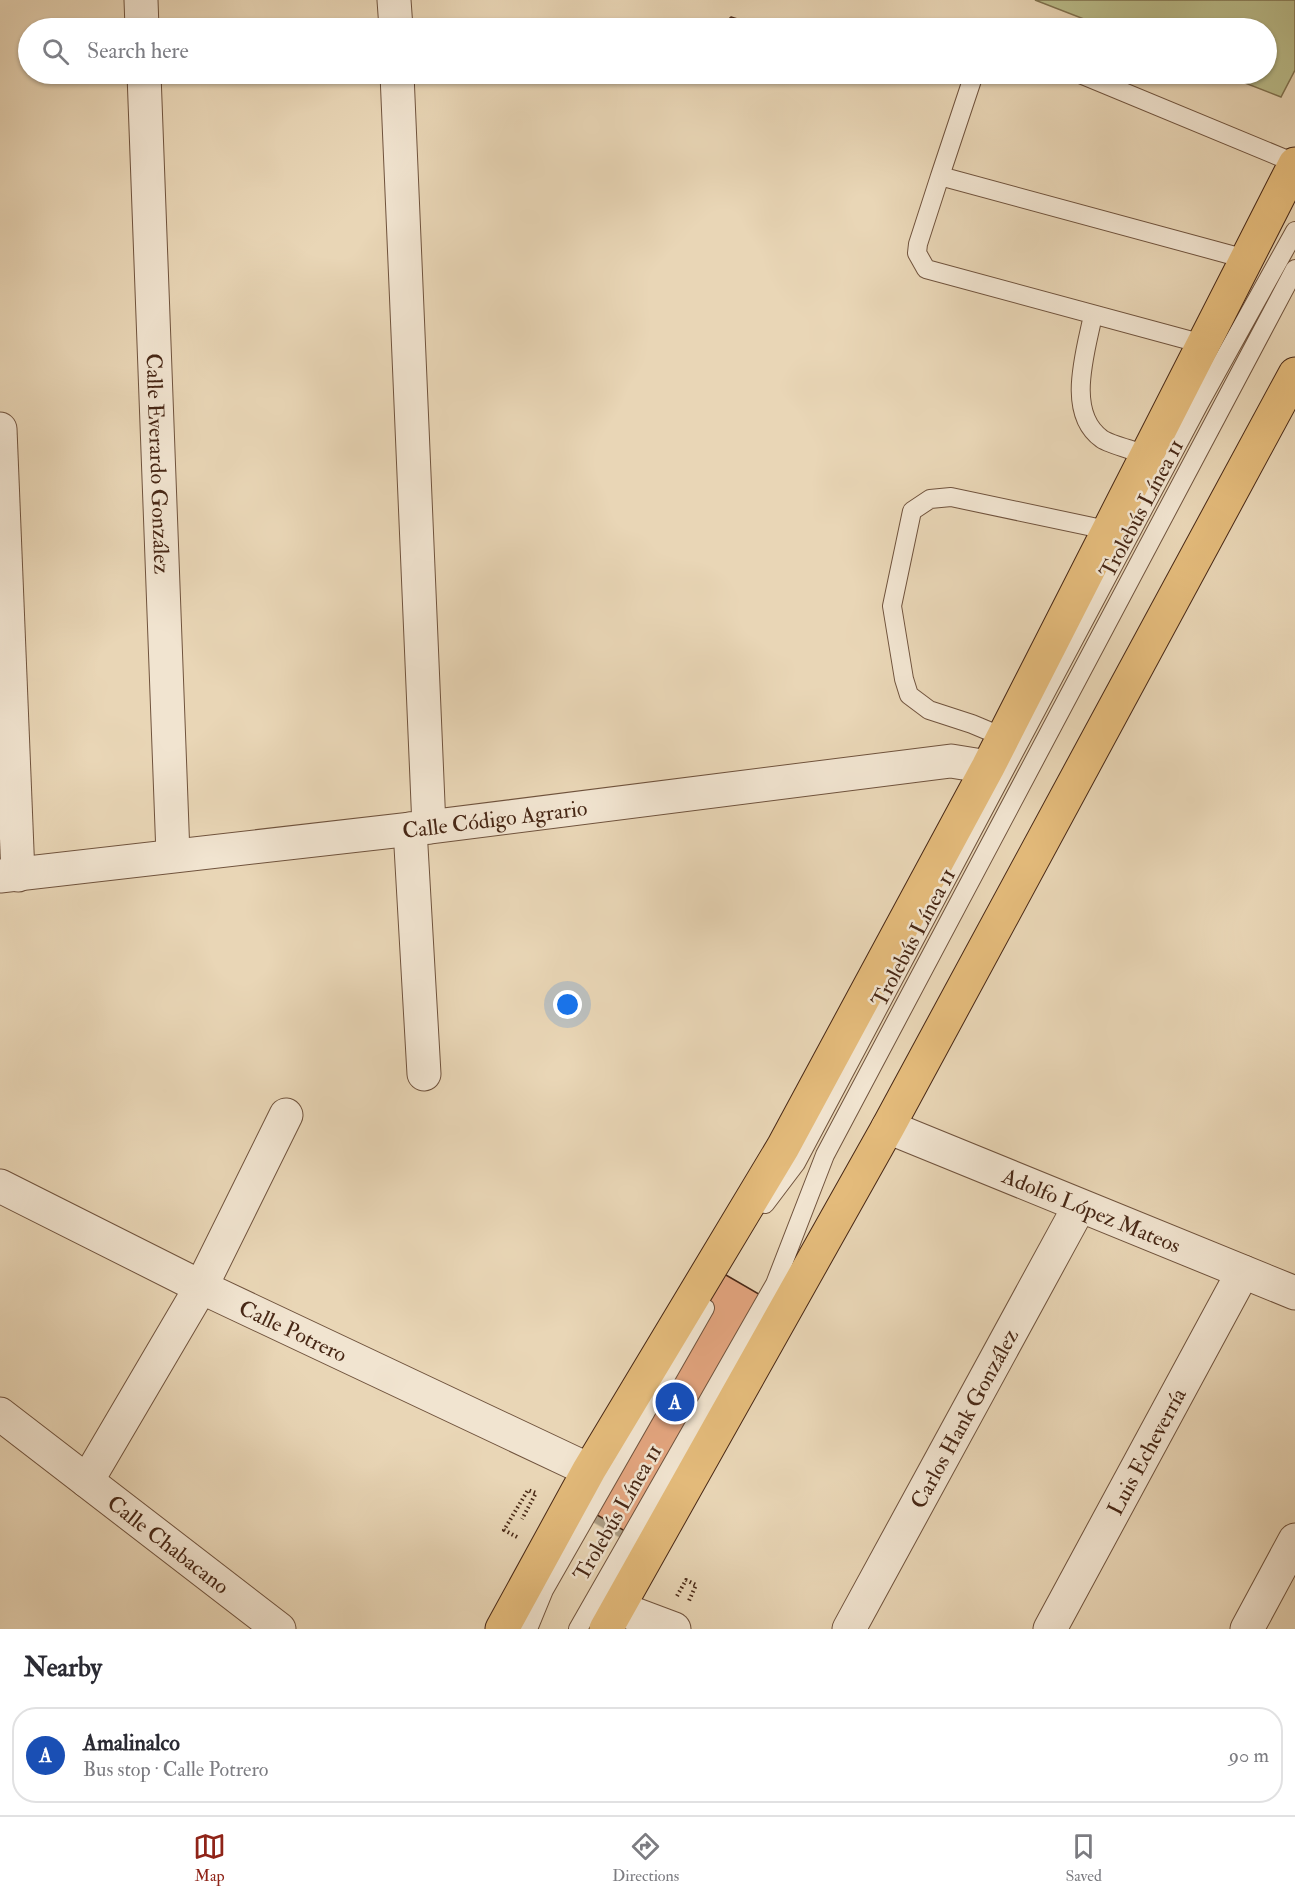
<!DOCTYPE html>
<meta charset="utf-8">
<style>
body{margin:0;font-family:"IM FELL Double Pica",serif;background:#f2f2f3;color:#2b2b33}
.you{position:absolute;left:568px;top:1005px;width:21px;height:21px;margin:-15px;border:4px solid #fff;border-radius:50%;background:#1a73e8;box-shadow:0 0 0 9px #1a73e833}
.badge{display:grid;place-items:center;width:39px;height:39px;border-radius:50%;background:#8f2418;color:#fff;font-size:20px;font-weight:700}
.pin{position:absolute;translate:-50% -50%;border:3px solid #fff;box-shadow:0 2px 6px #0006}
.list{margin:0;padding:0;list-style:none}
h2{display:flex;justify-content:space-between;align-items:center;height:78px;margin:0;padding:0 24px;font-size:26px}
h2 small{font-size:20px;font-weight:400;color:#7c7c81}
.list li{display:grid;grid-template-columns:39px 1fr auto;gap:18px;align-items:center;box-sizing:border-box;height:96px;margin:0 12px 12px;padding:0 12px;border:2px solid #e1e1e2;border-radius:24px}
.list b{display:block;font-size:22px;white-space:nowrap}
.list p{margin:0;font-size:20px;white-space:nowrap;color:#7c7c81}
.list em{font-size:20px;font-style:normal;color:#7c7c81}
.icon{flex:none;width:33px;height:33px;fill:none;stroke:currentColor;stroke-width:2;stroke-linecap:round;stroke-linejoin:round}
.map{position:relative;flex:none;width:1295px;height:1629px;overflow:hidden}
.search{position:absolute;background:#fff;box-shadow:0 2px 4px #0004;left:18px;right:18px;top:18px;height:66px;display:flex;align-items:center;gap:15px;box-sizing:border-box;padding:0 21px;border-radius:33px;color:#7c7c81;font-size:22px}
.sheet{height:186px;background:#fff}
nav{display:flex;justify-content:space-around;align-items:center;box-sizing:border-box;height:84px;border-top:2px solid #e1e1e2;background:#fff;font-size:16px;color:#7c7c81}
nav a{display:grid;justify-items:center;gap:3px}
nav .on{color:#8f2418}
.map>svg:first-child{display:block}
</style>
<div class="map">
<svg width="1295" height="1629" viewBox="0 0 1295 1629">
<defs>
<filter id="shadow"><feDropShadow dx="-5.5" dy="5.5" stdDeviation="0" flood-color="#0004"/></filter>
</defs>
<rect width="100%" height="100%" fill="#e9d6b6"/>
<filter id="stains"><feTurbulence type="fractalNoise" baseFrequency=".00333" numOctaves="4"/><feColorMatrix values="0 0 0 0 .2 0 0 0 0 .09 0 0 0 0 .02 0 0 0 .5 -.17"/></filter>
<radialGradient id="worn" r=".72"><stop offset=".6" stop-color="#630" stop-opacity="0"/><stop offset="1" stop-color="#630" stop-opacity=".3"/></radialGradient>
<!-- green -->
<path fill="#babd8b" stroke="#807250" stroke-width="1.5" d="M 1035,0 L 1295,0 L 1295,70 L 1281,97 L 1222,74 L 1266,74 L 1266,28 L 1107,28 Z"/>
<!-- building -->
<path fill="#e3a57f" stroke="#472715" stroke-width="1.5" filter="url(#shadow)" d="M 731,17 L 754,24 L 755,28 L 718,28 Z
M 719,1271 L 764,1297 L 630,1534 L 585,1508 Z"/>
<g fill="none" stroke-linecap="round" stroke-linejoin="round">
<!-- lane casing -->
<g stroke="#70533d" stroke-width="20">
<path id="lane" d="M 974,74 L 940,176 L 1246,259
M 1080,74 L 1295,163
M 940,176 L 918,244 L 917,253 L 926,269 L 1203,344
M 1093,315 C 1086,351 1065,413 1102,439 C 1111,445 1134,450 1146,455
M 1003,737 L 972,724 L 929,710 L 909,695 L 904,679 L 892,606 L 912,511 L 930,499 L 951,497 L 1107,530
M 765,1204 L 796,1163 L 1199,404 L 1295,231
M 528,1629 L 544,1590 L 705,1308
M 578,1629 L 775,1284 L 825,1155 L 1295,269"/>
</g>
<!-- street casing -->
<g stroke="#70533d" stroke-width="35">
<g id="street">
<path d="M 141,0 L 142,28"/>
<path d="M 394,0 L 396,28"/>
<path id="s1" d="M 144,74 L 173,855"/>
<path d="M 397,74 L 429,827"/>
<path d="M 0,429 L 18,875"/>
<path d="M 410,829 L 424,1074"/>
<path id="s2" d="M 0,876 L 429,827 L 951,761 L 988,767"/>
<path id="s3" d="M 888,1127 L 1295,1293"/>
<path id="s4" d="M 0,1186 L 201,1287 L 589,1470"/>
<path id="s5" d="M 0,1414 L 279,1629"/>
<path d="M 87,1481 L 201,1287 L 286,1115"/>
<path d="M 618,1608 L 674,1629"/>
<path id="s6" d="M 849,1629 L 1079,1207"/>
<path id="s7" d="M 1050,1629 L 1243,1272"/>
<path d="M 1247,1629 L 1295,1540"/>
</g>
</g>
<!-- primary casing -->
<g stroke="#472715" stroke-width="35">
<path id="primary" d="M 502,1629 L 589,1470 L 783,1147 L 988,767 L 1295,164
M 606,1629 L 888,1127 L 1295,374"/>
</g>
<!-- path -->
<path stroke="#472715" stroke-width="4" stroke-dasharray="1.5 3" stroke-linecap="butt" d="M 517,1537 L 504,1530 L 528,1490 L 536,1493 L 522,1519
M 677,1596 L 686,1580 L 696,1585 L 688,1603"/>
<!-- lane -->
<use href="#lane" stroke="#f1e4d0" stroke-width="18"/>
<!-- street -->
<use href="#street" stroke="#f1e4d0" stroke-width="33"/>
<!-- primary -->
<use href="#primary" stroke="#e4bb7b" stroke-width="33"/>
</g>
<g text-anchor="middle" stroke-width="5" stroke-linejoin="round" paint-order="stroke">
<!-- street labels -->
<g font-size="22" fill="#472715" stroke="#f1e4d0">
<text dy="8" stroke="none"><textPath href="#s1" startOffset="390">Calle Everardo González</textPath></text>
<text transform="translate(1141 508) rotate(-62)" y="8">Trolebús Línea 11</text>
<text dy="8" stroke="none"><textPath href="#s2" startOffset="498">Calle Código Agrario</textPath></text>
<text transform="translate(913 937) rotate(-62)" y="8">Trolebús Línea 11</text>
<text dy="8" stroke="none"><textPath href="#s3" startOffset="220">Adolfo López Mateos</textPath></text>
<text dy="8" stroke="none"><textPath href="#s4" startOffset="327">Calle Potrero</textPath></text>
<text dy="8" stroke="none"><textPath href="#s6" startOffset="240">Carlos Hank González</textPath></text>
<text dy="8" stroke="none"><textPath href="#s7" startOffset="202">Luis Echeverría</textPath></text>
<text transform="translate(617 1512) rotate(-60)" y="8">Trolebús Línea 11</text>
<text dy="8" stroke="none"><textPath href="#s5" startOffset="213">Calle Chabacano</textPath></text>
</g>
</g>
<rect width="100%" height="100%" filter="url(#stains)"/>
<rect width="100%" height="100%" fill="url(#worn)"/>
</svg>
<div class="you"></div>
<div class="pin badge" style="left:675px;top:1402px;background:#1a4fb4">A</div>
<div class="search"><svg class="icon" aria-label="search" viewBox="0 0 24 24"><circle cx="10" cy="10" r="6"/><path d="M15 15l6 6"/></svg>Search here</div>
</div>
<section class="sheet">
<h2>Nearby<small></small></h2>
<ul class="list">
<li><span class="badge" style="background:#1a4fb4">A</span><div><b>Amalinalco</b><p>Bus stop · Calle Potrero</p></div><em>90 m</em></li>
</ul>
</section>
<nav>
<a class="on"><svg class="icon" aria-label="map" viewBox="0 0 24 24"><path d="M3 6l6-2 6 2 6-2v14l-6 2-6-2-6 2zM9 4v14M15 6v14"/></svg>Map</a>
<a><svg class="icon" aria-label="directions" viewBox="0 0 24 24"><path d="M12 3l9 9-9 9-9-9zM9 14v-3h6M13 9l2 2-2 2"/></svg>Directions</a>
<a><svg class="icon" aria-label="saved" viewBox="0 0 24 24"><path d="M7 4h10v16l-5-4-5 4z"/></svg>Saved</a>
</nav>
